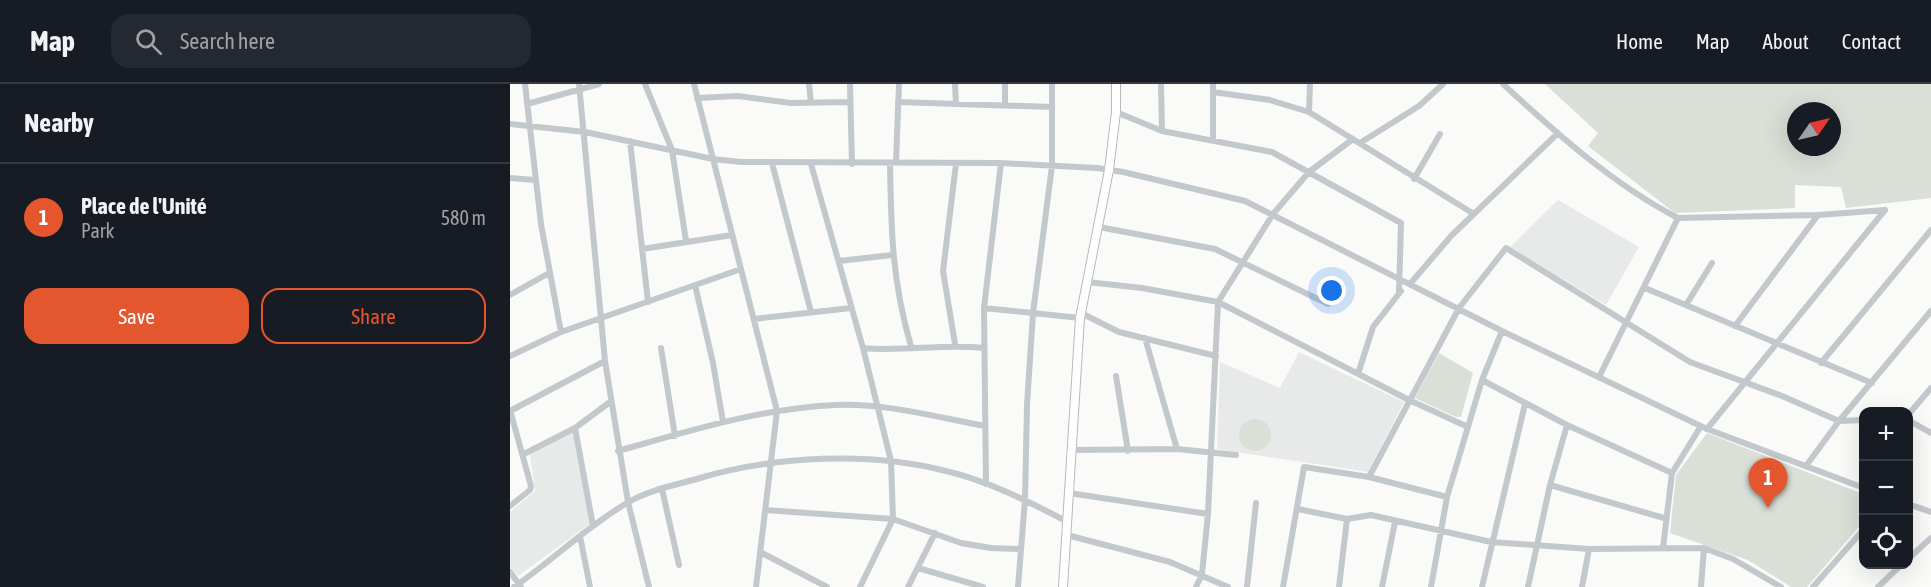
<!DOCTYPE html>
<meta charset="utf-8">
<style>
body{margin:0;font-family:"Asap Condensed",sans-serif;background:#242831;color:#f1f3f6}
.controls{position:absolute;right:18px;bottom:18px;display:grid;overflow:hidden;border-radius:12px;box-shadow:0 6px 24px #0002}
.controls button{width:54px;height:54px;display:grid;place-items:center;padding:0;border:0;border-bottom:2px solid #363941;background:#171b24;color:#f1f3f6;font:30px sans-serif}
.compass{position:absolute;left:1277px;top:18px;width:54px;height:54px;border-radius:50%;background:#171b24;box-shadow:0 6px 24px #0002;rotate:56deg}
.you{position:absolute;left:822px;top:207px;width:21px;height:21px;margin:-15px;border:4px solid #fff;border-radius:50%;background:#1a73e8;box-shadow:0 0 0 9px #1a73e833}
.badge{display:grid;place-items:center;width:39px;height:39px;border-radius:50%;background:#e4572e;color:#fff;font-size:20px;font-weight:700}
.pin{position:absolute;translate:-50% -50px;filter:drop-shadow(0 2px 3px #0008)}
.pin::after{content:'';position:absolute;top:32px;width:21px;height:18px;background:inherit;clip-path:polygon(0 0,100% 0,50% 100%)}
.list{margin:0;padding:0;list-style:none}
h2{display:flex;justify-content:space-between;align-items:center;height:78px;margin:0;padding:0 24px;font-size:26px}
h2 small{font-size:20px;font-weight:400;color:#9ea1a6}
.list li{display:grid;grid-template-columns:39px 1fr auto;gap:18px;align-items:center;box-sizing:border-box;height:108px;padding:0 24px;border-top:2px solid #363941}
.list b{display:block;font-size:22px;white-space:nowrap}
.list p{margin:0;font-size:20px;white-space:nowrap;color:#9ea1a6}
.list em{font-size:20px;font-style:normal;color:#9ea1a6}
.actions{display:flex;gap:12px;padding:18px 24px}
.actions a{flex:1;padding:14px 0;border:2px solid #e4572e;border-radius:18px;text-align:center;font-size:21px;color:#e4572e}
.actions .main{background:#e4572e;color:#fff}
.icon{flex:none;width:33px;height:33px;fill:none;stroke:currentColor;stroke-width:2;stroke-linecap:round;stroke-linejoin:round}
.map{position:relative;flex:none;width:1421px;height:503px;overflow:hidden}
header{display:flex;align-items:center;gap:36px;box-sizing:border-box;height:84px;padding:0 30px;background:#171b24;border-bottom:2px solid #363941}
header strong{font-size:28px}
nav{display:flex;gap:33px;margin-inline-start:auto;font-size:21px}
.search{width:420px;height:54px;background:#242831;display:flex;align-items:center;gap:15px;box-sizing:border-box;padding:0 21px;border-radius:18px;color:#9ea1a6;font-size:22px}
main{display:flex}
aside{flex:1;background:#171b24}
.map>svg:first-child{display:block}
</style>
<header>
<strong>Map</strong>
<div class="search"><svg class="icon" aria-label="search" viewBox="0 0 24 24"><circle cx="10" cy="10" r="6"/><path d="M15 15l6 6"/></svg>Search here</div>
<nav><a>Home</a><a>Map</a><a>About</a><a>Contact</a></nav>
</header>
<main>
<aside>
<h2>Nearby<small></small></h2>
<ul class="list">
<li><span class="badge">1</span><div><b>Place de l'Unité</b><p>Park</p></div><em>580 m</em></li>
</ul>
<div class="actions"><a class="main">Save</a><a>Share</a></div>
</aside>
<div class="map">
<svg width="1421" height="503" viewBox="0 0 1421 503">
<rect width="100%" height="100%" fill="#fafaf8"/>
<!-- built -->
<path fill="#e8e9e9" d="M 1048,116 L 1129,163 L 1096,221 L 1000,163 Z
M 789,268 L 894,318 L 858,388 L 707,365 L 710,278 L 770,304 Z
M 63,348 L 81,439 L 8,492 L 0,483 L 0,428 L 25,407 L 20,370 Z"/>
<!-- green -->
<path fill="#dadfd7" fill-rule="evenodd" d="M 1035,0 L 1421,0 L 1421,114 L 1336,124 L 1331,103 L 1285,101 L 1285,124 L 1165,129 L 1078,62 L 1088,49 ZM 1286,27 L 1322,27 L 1322,63 L 1286,63 Z
M 929,269 L 963,289 L 951,333 L 946,333 L 905,314 Z
M729 351a16 16 0 1 1 32 0a16 16 0 1 1-32 0Z
M 1197,349 L 1353,410 L 1353,438 L 1297,503 L 1281,503 L 1238,476 L 1160,449 L 1166,391 Z"/>
<g fill="none" stroke-linecap="round" stroke-linejoin="round">
<!-- major casing -->
<g stroke="#b5babe" stroke-width="10">
<path id="major" d="M 553,503 L 570,234 L 599,86 L 606,28 L 606,0"/>
</g>
<!-- minor -->
<path stroke="#c3c8cc" stroke-width="6" d="M 15,0 L 31,140 L 51,248
M 69,0 L 95,277 L 118,418 L 139,503
M 135,0 L 162,66 L 176,157
M 184,0 L 267,327 L 246,503
M 299,0 L 301,19
M 340,0 L 342,80
M 445,0 L 446,20
M 495,0 L 495,21
M 651,0 L 652,47
M 993,0 C 1046,49 1104,101 1168,134 L 1308,131 L 1375,126
M 703,8 L 760,16 L 799,28 L 964,130
M 187,14 L 228,12 L 281,19 L 340,18
M 388,18 L 542,23
M 17,20 L 89,0
M 606,28 L 652,47 L 762,68 L 891,139 L 889,209
M 799,28 L 800,0
M 0,40 L 75,48 L 203,75 L 231,78 L 491,79 L 587,84 L 613,88 L 735,117 L 992,247 L 1197,345 L 1354,404
M 703,56 L 703,0
M 120,57 L 138,218
M 850,59 L 909,22 L 933,0
M 386,78 L 389,0
M 262,79 L 301,228
M 380,79 C 381,145 382,198 401,262
M 301,80 L 353,264 L 381,377 L 383,435 L 350,503
M 0,94 L 25,96
M 904,95 L 930,50
M 589,143 L 705,165 L 818,220
M 132,165 L 222,151
M 329,177 L 382,171
M 577,198 L 632,204 L 708,218 L 899,316 L 958,343
M 900,200 L 941,152 L 1048,49
M 185,201 L 203,279 L 213,338
M 1135,204 L 1362,299
M 0,211 L 39,189
M 1176,221 L 1202,179
M 474,224 L 570,234
M 571,229 L 609,248 L 706,272
M 244,235 L 341,224
M 1225,242 L 1308,131
M 635,254 L 667,365
M 445,260 L 433,187 L 446,80
M 151,264 L 165,352
M 353,264 C 393,268 433,259 474,264
M 0,272 L 51,248 L 231,185
M 1311,279 L 1421,146
M 848,290 L 863,243 L 891,207
M 1090,291 L 1168,134
M 606,292 L 618,367
M 972,296 L 1057,341 L 1162,389
M 0,326 L 21,402 L 20,406 L 0,422
M 0,327 L 95,277
M 1398,331 L 1421,304
M 1398,336 L 1421,349
M 65,344 L 83,442
M 1197,345 L 1375,126
M 561,366 L 667,365 L 726,371
M 108,367 C 179,347 252,324 326,321 C 376,319 426,333 475,342
M 14,370 L 65,344 L 100,318
M 1296,382 L 1329,337 L 1421,227
M 859,393 L 949,224 L 996,164 L 1180,278 L 1272,312 L 1329,337 L 1354,336
M 476,400 L 474,224 L 491,79
M 1040,401 L 1154,434
M 152,405 L 169,481
M 559,409 L 698,430
M 1398,420 L 1421,428
M 788,425 L 837,435 L 861,431 L 981,458 L 1079,465 L 1194,464 L 1223,475 L 1271,503
M 255,426 L 383,435 L 451,459 L 481,464 L 511,465
M 557,451 L 660,478 L 718,503
M 70,452 L 80,503
M 1153,464 L 1162,389 L 1191,342
M 252,469 L 317,503
M 1398,475 L 1421,454
M 408,484 L 473,503
M 0,488 L 11,503
M 4,503 C 42,477 76,443 117,419 C 138,406 166,401 190,394 C 266,372 359,367 436,387 C 479,397 519,418 558,438
M 398,503 L 425,449
M 508,503 L 515,416 L 517,321 L 523,229 L 542,82 L 542,0
M 686,503 L 692,490 L 698,430 L 708,218 L 763,130 L 799,88 L 843,55
M 737,503 L 746,419
M 773,503 L 794,383 L 859,393 L 937,413
M 829,503 L 837,435
M 872,503 L 885,438
M 921,503 L 937,413 L 972,296 L 992,247
M 972,503 L 1015,320
M 1018,503 L 1040,401 L 1057,341
M 1072,503 L 1079,465
M 1191,503 L 1194,464
M 1303,503 L 1354,445
M 1368,503 L 1392,480"/>
<!-- major -->
<use href="#major" stroke="#fff" stroke-width="8"/>
</g>
</svg>
<div class="controls">
<button>+</button>
<button>−</button>
<button><svg class="icon" aria-label="locate" viewBox="0 0 24 24"><circle cx="12" cy="12" r="6"/><path d="M12 2v4M12 18v4M2 12h4M18 12h4"/></svg></button>
</div>
<svg class="compass" viewBox="-18 -18 36 36"><path d="M0-13l5 13h-10z" fill="#e53935"/><path d="M0 13l5-13h-10z" fill="#9ea1a6"/></svg>
<div class="you"></div>
<div class="pin badge" style="left:1258px;top:424px">1</div>
</div>
</main>
